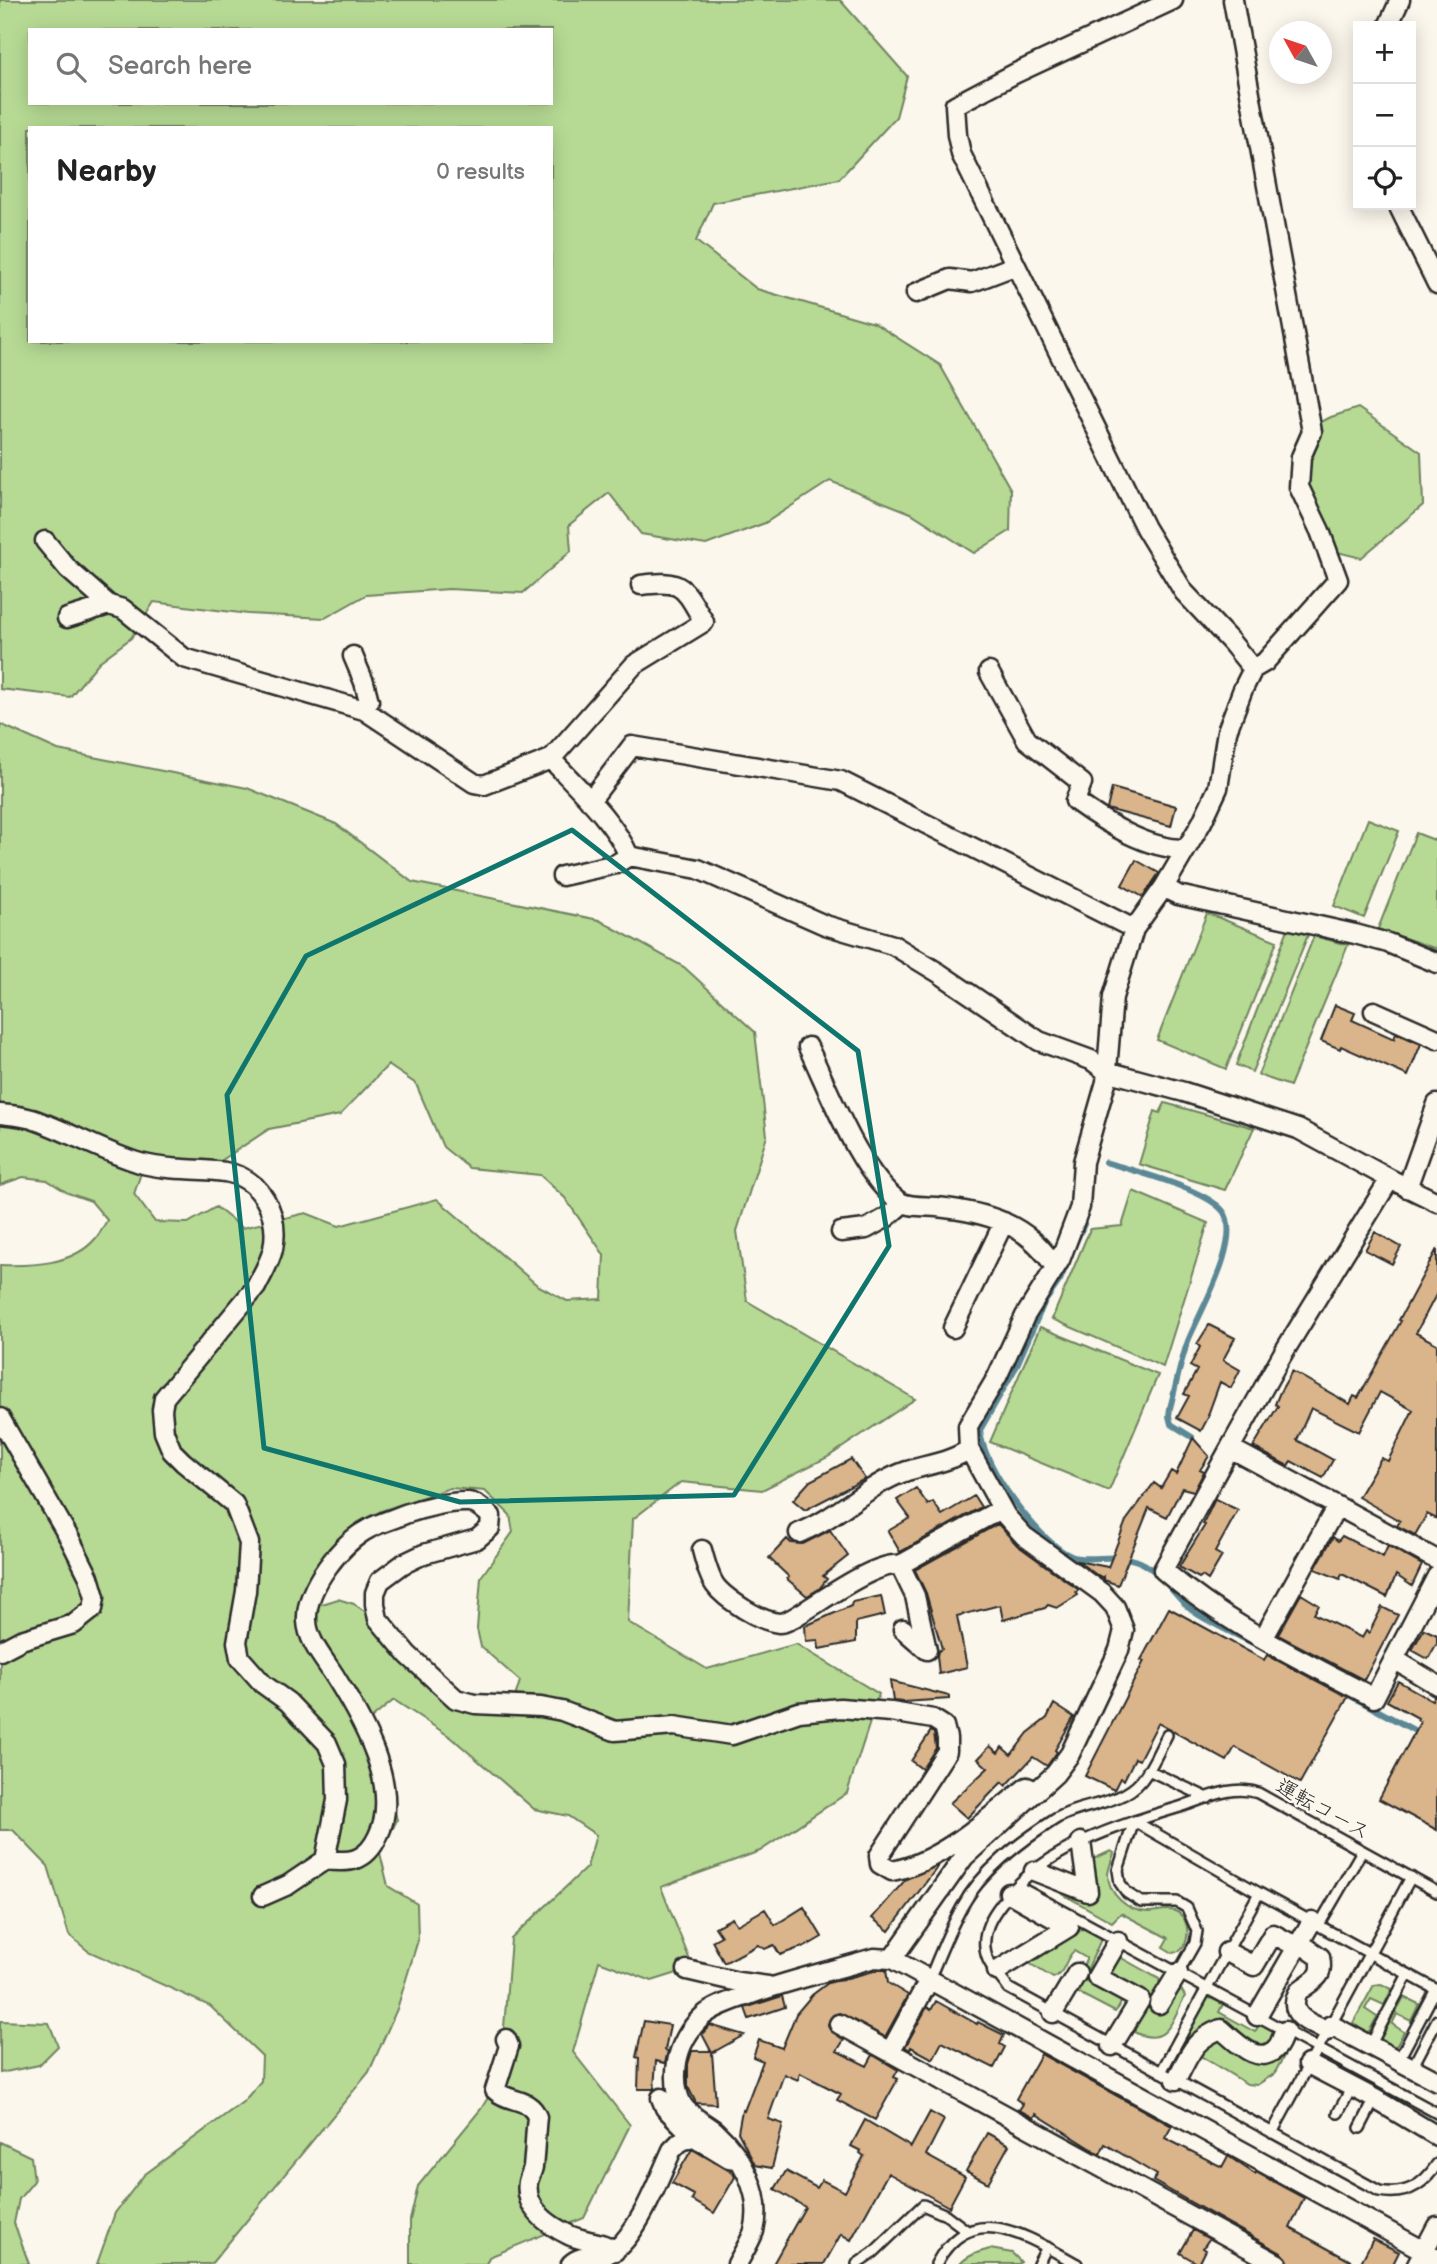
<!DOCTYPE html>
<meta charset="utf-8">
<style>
body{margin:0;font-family:"Balsamiq Sans","Klee One",sans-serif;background:#f6f6f6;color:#222}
.controls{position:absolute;right:21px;top:21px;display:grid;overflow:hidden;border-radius:0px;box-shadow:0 4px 18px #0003}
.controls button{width:63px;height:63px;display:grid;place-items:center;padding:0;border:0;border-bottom:2px solid #e0e0e0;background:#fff;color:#222;font:35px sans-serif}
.compass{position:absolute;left:1269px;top:21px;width:63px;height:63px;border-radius:50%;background:#fff;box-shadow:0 4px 18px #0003;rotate:310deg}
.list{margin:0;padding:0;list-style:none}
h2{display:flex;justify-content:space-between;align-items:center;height:91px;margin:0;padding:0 28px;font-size:30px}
h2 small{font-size:23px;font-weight:400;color:#767676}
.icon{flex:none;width:38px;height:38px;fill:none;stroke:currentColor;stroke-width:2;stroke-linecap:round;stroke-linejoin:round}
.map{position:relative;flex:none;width:1437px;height:2264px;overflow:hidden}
.search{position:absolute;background:#fff;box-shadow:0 4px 18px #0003;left:28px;top:28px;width:525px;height:77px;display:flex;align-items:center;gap:18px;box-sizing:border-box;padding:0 24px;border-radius:0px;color:#767676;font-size:26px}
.panel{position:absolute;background:#fff;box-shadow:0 4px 18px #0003;left:28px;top:126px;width:525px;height:217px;border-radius:0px}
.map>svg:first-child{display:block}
</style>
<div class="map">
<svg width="1437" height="2264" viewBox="0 0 1437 2264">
<rect width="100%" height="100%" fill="#fbf7ec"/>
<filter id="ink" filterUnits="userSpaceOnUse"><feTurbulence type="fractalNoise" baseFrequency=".0143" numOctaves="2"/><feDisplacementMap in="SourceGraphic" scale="14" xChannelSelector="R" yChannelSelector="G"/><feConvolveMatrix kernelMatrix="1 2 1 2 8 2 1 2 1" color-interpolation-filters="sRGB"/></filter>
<g filter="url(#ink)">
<!-- green -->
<path fill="#b6da94" stroke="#708260" stroke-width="2" fill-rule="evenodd" d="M 0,0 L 840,0 L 907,76 L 896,117 L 839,179 L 713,203 L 696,241 L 757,289 L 874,323 L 940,365 L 1011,490 L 1010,531 L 974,553 L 911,513 L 830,481 L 765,523 L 706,545 L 641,534 L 609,493 L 569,525 L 571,551 L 523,593 L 449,589 L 366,595 L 325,618 L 248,614 L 154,602 L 131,638 L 99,662 L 70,697 L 0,689 ZM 30,30 L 551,30 L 551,103 L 30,103 ZM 30,128 L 551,128 L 551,341 L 30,341 Z
M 1358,408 L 1421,452 L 1423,505 L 1361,558 L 1337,552 L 1326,523 L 1300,480 L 1311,427 L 1331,417 Z
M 0,724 L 58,750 L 247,788 L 336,824 L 412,882 L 599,920 L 684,967 L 755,1032 L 767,1136 L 737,1231 L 747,1301 L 915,1399 L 828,1457 L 762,1490 L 681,1482 L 633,1519 L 628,1622 L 707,1669 L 796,1644 L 879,1694 L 847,1793 L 760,1851 L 661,1887 L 693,1968 L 652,1981 L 599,1961 L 573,2052 L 630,2125 L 584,2218 L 489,2257 L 486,2264 L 410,2264 L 410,2220 L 418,2186 L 481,2109 L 500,2078 L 511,1939 L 587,1867 L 596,1835 L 568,1816 L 534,1809 L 452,1738 L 394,1700 L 366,1723 L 389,1787 L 397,1820 L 380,1853 L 388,1886 L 417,1904 L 418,1940 L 397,2009 L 369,2072 L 211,2264 L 97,2264 L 115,2213 L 144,2175 L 244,2101 L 261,2081 L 262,2056 L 210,2006 L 88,1951 L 69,1935 L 48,1866 L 13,1830 L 0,1830 L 0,1265 C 31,1266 73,1265 95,1239 C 100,1234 104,1226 107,1220 L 91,1201 L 68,1193 L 47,1180 L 23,1177 L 0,1185 ZM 388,1065 L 416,1084 L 443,1147 L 469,1168 L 540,1175 L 565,1198 L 604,1255 L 602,1299 L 567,1301 L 537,1285 L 437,1199 L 339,1226 L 306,1213 L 242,1228 L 216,1207 L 188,1223 L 155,1222 L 134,1194 L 145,1161 L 216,1164 L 269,1129 L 340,1115 ZM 450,1488 L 485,1491 L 510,1515 L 513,1532 L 481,1577 L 477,1629 L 481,1647 L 520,1681 L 515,1697 L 483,1703 L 408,1663 L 378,1620 L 354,1604 L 338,1599 L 322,1604 L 310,1592 L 311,1573 L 336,1543 L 381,1511 Z
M 1368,819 L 1399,831 L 1364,918 L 1334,906 Z
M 1416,833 L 1437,841 L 1437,949 L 1378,929 Z
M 1207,913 L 1277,941 L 1226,1069 L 1157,1040 Z
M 1288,929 L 1308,935 L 1252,1072 L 1236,1065 Z
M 1314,936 L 1348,945 L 1290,1086 L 1258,1075 Z
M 1165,1103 L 1254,1128 L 1225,1190 L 1139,1164 L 1155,1111 L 1160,1113 Z
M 1133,1191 L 1208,1223 L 1163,1367 L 1052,1319 L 1090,1229 L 1122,1226 Z
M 1040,1327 L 1158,1375 L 1109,1491 L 990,1442 Z
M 1111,1851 L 1114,1853 C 1112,1860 1109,1867 1108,1874 C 1108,1894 1128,1912 1148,1912 C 1157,1912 1165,1908 1175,1911 C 1192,1918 1192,1949 1173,1953 L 1163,1947 L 1168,1938 L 1121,1913 L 1112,1922 L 1050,1887 L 1050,1884 L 1095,1900 L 1097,1898 L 1091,1860 Z
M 1083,1924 L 1102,1937 L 1088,1968 L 1126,1991 L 1119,2007 L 1115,2012 L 1071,1989 L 1086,1960 L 1086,1958 L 1074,1951 C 1065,1958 1065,1974 1053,1978 L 1029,1963 L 1083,1929 Z
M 1118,1956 L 1159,1979 L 1160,1985 L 1149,2004 L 1161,2012 L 1174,1993 L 1181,1989 L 1185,1996 C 1171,2022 1167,2049 1132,2031 L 1149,1998 L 1109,1974 L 1108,1968 Z
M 1381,1984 L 1392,1989 L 1384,2005 L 1371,1999 L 1365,2009 L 1377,2017 L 1370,2030 L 1366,2033 L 1353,2023 L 1374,1985 Z
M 1208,1997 L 1223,2004 L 1219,2012 L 1255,2032 L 1260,2023 L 1272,2028 L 1275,2037 L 1270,2043 L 1258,2050 L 1226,2027 L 1183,2051 L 1180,2048 Z
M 1404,1997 L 1419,2004 L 1411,2021 L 1397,2014 L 1392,2024 L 1404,2032 L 1397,2045 L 1392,2048 L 1382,2040 L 1381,2038 Z
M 0,2021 L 49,2023 L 58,2046 L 39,2065 L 0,2073 Z
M 1219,2037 L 1239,2053 L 1291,2038 L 1293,2040 L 1274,2074 L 1257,2085 L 1247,2084 L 1199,2055 L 1201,2047 Z
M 0,2142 L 31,2157 L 34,2181 L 19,2199 L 14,2223 L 29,2264 L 0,2264 Z
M 990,2249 L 1012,2253 L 1021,2262 L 1018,2264 L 960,2264 C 968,2255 979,2252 990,2249 Z"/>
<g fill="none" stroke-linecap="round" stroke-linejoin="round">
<!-- stream -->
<path stroke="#5c8896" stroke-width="6" d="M 1105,1162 C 1134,1171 1205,1189 1223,1211 C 1244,1238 1199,1313 1188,1341 C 1180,1363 1176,1386 1170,1408 L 1169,1416 L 1171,1424 L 1192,1437
M 1072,1251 L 1084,1224
M 1067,1264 L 1060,1280 L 1044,1303 L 1016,1367 L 980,1430 C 982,1466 1038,1541 1071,1556 C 1086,1563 1118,1552 1140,1562 C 1160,1571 1174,1595 1190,1609 C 1206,1622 1241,1637 1261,1647
M 1338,1689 L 1421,1734"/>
</g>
<!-- building -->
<path fill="#dab48b" stroke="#2b2b2b" stroke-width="2" d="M 1112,788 L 1176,806 L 1171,826 L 1107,809 Z
M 1136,860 L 1159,873 L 1143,897 L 1122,885 Z
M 1335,1005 L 1355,1013 L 1352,1020 L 1394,1039 L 1396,1033 L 1421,1044 L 1408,1076 L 1341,1046 L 1340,1049 L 1321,1041 Z
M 1375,1232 L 1401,1247 L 1392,1264 L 1365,1250 Z
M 1437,1249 L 1437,1293 L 1416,1333 L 1437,1344 L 1437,1519 L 1427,1514 L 1415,1535 L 1397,1526 L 1400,1521 L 1358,1497 L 1381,1458 L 1388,1461 L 1413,1410 L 1380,1392 L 1359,1432 L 1311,1408 L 1297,1440 L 1333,1460 L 1323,1478 L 1291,1461 L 1288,1466 L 1253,1447 L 1278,1406 L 1275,1404 L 1280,1392 L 1292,1371 L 1350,1404 L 1354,1396 L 1358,1398 L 1401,1321 L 1399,1320 Z
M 1209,1325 L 1235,1338 L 1223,1360 L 1240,1370 L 1231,1388 L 1220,1382 L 1208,1415 L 1209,1416 L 1201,1431 L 1177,1418 L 1189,1396 L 1184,1394 L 1197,1370 L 1190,1366 L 1200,1347 L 1197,1344 Z
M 1193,1438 L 1209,1456 L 1200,1470 L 1204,1472 L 1194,1491 L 1182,1488 L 1167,1517 L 1149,1508 L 1118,1585 L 1104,1580 L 1104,1576 L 1101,1578 L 1077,1561 L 1108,1567 L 1126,1521 L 1154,1483 L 1161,1488 L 1171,1471 L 1176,1474 Z
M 851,1459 L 865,1479 L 805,1510 L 793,1500 L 810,1481 Z
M 916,1488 L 928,1505 L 933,1502 L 942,1515 L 974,1496 L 981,1507 L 900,1552 L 888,1531 L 910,1518 L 897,1500 Z
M 1215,1499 L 1238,1510 L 1215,1552 L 1222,1556 L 1208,1580 L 1202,1576 L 1199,1578 L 1179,1567 L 1205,1525 L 1203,1524 Z
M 998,1524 L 1017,1545 L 1079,1590 L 1076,1592 L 1078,1595 L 1057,1608 L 1048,1605 L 1045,1608 L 1003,1620 L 1000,1605 L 957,1616 L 967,1667 L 939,1674 L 937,1656 L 938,1651 L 942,1649 L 926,1593 L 915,1570 Z
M 830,1530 L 848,1556 L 823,1576 L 827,1579 L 819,1589 L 807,1596 L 787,1579 L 789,1577 L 769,1558 L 787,1539 L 791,1543 L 803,1544 Z
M 1342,1536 L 1383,1557 L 1388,1546 L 1422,1565 L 1412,1586 L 1396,1575 L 1387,1597 L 1342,1574 L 1340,1579 L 1315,1569 L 1333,1537 L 1338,1541 Z
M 1301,1594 L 1319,1605 L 1314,1614 L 1362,1638 L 1366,1631 L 1369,1633 L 1382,1607 L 1398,1615 L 1364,1680 L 1278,1635 Z
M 881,1596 L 885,1615 L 856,1622 L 856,1642 L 819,1649 L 818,1640 L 806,1641 L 805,1626 L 851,1606 L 852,1602 Z
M 1169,1608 L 1264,1660 L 1267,1655 L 1348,1697 L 1300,1783 L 1235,1747 L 1227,1761 L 1158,1723 L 1139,1760 L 1135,1758 L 1124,1780 L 1120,1778 L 1114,1790 L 1085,1776 L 1144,1661 L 1141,1660 Z
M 1424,1629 L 1437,1635 L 1437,1643 L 1428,1659 L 1412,1650 Z
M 890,1681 L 949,1696 L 949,1699 L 903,1702 L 893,1701 Z
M 1398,1681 L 1432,1700 L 1434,1696 L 1437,1696 L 1437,1830 L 1379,1799 L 1420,1722 L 1417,1720 L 1418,1718 L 1387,1701 Z
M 1054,1704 L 1074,1717 L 1055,1750 L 1057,1752 L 1047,1766 L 1033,1757 L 1006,1786 L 1002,1782 L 967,1818 L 950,1803 L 988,1768 L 978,1759 L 990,1746 L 998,1753 L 1002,1747 L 1011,1755 L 1028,1733 L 1047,1718 Z
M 931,1731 L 934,1733 L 936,1748 L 922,1769 L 911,1761 Z
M 939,1865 L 889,1931 L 872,1918 L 906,1879 Z
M 804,1907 L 822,1937 L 803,1948 L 802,1947 L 780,1955 L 774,1945 L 765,1949 L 758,1945 L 724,1963 L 712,1941 L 721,1936 L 715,1927 L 732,1918 L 737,1925 L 765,1909 L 775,1925 Z
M 878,1970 L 886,1970 L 888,1983 L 908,1995 L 885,2037 L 839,2013 L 833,2015 L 828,2024 L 830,2030 L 844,2040 L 837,2051 L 867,2066 L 873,2055 L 898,2070 L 894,2077 L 898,2079 L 875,2120 L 837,2100 L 841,2094 L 800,2073 L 798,2080 L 784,2074 L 768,2119 L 783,2124 L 772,2168 L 755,2165 L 738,2132 L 742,2110 L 744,2111 L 763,2061 L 753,2057 L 759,2040 L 782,2048 L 796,2014 L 812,1995 L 828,1983 Z
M 782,1996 L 785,2007 L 749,2019 L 745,2008 Z
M 936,2001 L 977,2024 L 978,2022 L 1004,2035 L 1000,2044 L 1005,2047 L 994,2068 L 942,2042 L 933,2059 L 911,2047 L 910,2050 L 905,2047 L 927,2007 L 931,2010 Z
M 644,2021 L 670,2025 L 665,2050 L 668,2051 L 665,2063 L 656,2061 L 654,2089 L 638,2089 L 639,2058 L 636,2057 Z
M 710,2025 L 744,2035 L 712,2053 L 716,2104 L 696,2103 L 688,2087 L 688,2064 L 692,2051 L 711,2051 L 702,2034 Z
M 1041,2054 L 1172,2126 L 1165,2138 L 1222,2167 L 1228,2156 L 1255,2174 L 1256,2172 L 1304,2198 L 1290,2228 L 1356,2264 L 1289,2264 L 1283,2254 L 1153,2181 L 1157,2175 L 1105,2144 L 1100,2154 L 1036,2114 L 1034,2118 L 1019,2110 L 1023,2104 L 1016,2099 Z
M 930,2112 L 944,2120 L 926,2155 L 965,2177 L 949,2207 L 888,2173 L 851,2240 L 841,2234 L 824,2264 L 773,2264 L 805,2207 L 775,2189 L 786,2171 L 817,2188 L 822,2180 L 845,2192 L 864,2156 L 860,2153 L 861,2151 L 851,2146 L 865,2120 L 911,2147 Z
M 987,2133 L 1009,2145 L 988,2183 L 966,2171 Z
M 692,2149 L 733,2173 L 735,2177 L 714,2213 L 692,2200 L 694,2195 L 672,2183 Z
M 1193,2230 L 1209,2239 L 1203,2248 L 1206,2250 L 1199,2264 L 1180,2253 Z
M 1373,2239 L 1399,2252 L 1393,2264 L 1360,2264 Z"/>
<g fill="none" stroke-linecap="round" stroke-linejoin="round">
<!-- service casing -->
<g stroke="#2b2b2b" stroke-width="14">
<path id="service" d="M 1148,1770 L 1208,1798
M 1017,1886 L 1437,2113
M 1437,1892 L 1258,1793 C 1232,1784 1205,1799 1180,1807 C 1116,1826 1043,1848 1001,1904 C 991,1917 983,1931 985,1948 C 986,1964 999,1975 1008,1988 L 1379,2191 C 1405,2196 1423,2186 1437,2164
M 1319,1925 L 1362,1851
M 1178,1973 L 1195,1943 L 1197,1931 L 1187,1908 L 1177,1902 L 1141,1902 L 1127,1893 L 1120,1883 L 1118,1870 L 1134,1821 L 1259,1893 L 1437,1990
M 929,1980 C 939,1956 949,1930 962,1907 C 981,1871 1020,1842 1054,1820 C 1080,1803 1120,1806 1141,1781 C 1152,1768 1159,1750 1167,1735
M 1370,2046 L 1408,1974
M 1398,2061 L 1436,1989
M 1412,2068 L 1437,2020
M 1161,2072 L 1259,1893
M 1338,2113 L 1352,2087
M 1360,2128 L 1375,2099
M 1272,2133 L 1411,1877
M 857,2264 L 873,2253 L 923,2205 L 946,2215 L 966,2230
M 936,2264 C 972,2197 1029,2238 1077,2264
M 1038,2264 L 1047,2247"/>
</g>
<!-- minor casing -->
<g stroke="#2b2b2b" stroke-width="23">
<path id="minor" d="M 1173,0 L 1016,73 L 955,105 L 957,135 L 961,154 L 1145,528 L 1184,592 L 1231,642 L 1253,669
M 1388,26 L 1400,0
M 1398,205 L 1437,284
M 916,293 L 950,279 L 972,282 L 1014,266
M 45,541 L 68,569 L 109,605 L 123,609 L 184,658 L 364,710 L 474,783 L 484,785 L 551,759 C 577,787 614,821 629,856 L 698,869 L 825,925 L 893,945 L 939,973 L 1039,1041 L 1091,1060 L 1106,1071 L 1184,1092 L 1298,1129 L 1390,1179 L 1437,1202
M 67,618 L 109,605
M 353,656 L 364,682 L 369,701 L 364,710
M 989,672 L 1027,740 L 1082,783 L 1075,801 C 1106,823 1146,849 1185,849
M 551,759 L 634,665 L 704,622 C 684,588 684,579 641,585
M 590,801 L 632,746 L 841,781 L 1134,929
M 562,876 L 616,864 L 629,856
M 1164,887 L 1178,895 L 1355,934 L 1388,943 L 1437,963
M 1374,1011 L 1437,1039
M 808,1047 C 829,1090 860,1175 900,1202 C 909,1207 926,1206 937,1207 C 985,1212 1029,1223 1055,1268
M 0,1114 C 10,1115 22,1116 32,1119 C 68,1131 103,1152 140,1163 C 168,1171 197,1168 225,1172 C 261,1178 280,1214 273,1249 C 270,1262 262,1275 256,1287 L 164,1398 L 162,1410 L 164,1432 L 172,1451 L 183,1462 L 234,1504 L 249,1543 L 246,1591 L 237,1642 L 240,1658 L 263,1684 L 288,1702 L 327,1743 L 336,1764 L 337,1800 L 325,1860 C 350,1863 366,1862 378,1836 C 402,1788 361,1718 336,1678 C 325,1660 308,1642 307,1621 C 305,1588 342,1542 370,1528 C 381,1522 394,1519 405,1514 C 422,1508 450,1501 468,1502 C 477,1503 484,1510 491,1516 L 490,1528 L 477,1539 L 424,1554 L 403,1564 L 380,1581 L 375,1593 L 375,1604 L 378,1619 L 408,1655 L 456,1699 L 475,1704 L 541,1707 L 562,1711 L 615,1731 L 674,1726 L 732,1735 L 799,1712 L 840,1708 L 891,1712 L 933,1719 L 944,1726 L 947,1738 L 947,1751 L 879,1856 L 880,1864 L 892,1871 C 941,1862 988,1818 1027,1787 L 1036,1791
M 1390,1179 L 1282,1355 L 1230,1448 L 1437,1560
M 1407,1188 L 1437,1104
M 841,1232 L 866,1229 L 886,1218 L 902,1204
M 953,1328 L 1004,1222
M 0,1418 L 71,1541 L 89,1577 L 95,1597 L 93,1609 L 74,1624 L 21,1640 L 0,1651
M 1230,1448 L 1163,1570 C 1226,1624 1301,1660 1374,1698 L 1437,1576
M 799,1533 C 838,1518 866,1485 907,1471 C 926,1465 954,1461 969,1449
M 702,1550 C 711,1584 713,1589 744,1609 C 754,1615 767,1622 779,1623 C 787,1623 796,1616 803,1612 C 825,1599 875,1562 900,1565 L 1001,1509
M 900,1565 L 915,1596 L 927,1650 L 903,1629
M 1263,1639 L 1337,1506
M 1394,1659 L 1437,1685
M 1034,1871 L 1088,1892 L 1081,1842
M 263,1896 L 288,1885 L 325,1860
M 1227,1952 L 1254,1966 L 1273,1934 L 1288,1942 L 1307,1948 L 1320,1957 C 1324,1977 1316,1978 1303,1988 C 1298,1991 1295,1998 1295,2003 C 1294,2019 1315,2025 1327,2031
M 892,1959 L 964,1857 L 1055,1774 L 1070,1754 L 1119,1650 L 1124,1630 L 1115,1607 L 1102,1593 L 1024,1536 L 1006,1516 L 969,1449 L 968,1426 L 997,1377 L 1025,1316 L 1060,1260 L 1080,1207 L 1083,1162 L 1106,1082 L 1113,997 L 1134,929 L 1164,887 L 1202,822 L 1218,788 L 1227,731 L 1243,689 L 1253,669 L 1265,662 L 1338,580 L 1320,531 L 1299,487 L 1301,457 L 1312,432 L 1233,0
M 687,1970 L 738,1982 L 768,1986
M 997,1971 L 1069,1927 L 1009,1893
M 929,1980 L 890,2052 L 1278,2264
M 1159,2004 L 1178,1973
M 1053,2013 L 1077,1973
M 1257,2016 L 1312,1921
M 839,2024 L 890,2052
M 1331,2025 L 1437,2081
M 506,2039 L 509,2046 L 495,2090 C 508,2103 530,2097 537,2117 C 535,2134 535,2150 533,2167 C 532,2172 529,2177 528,2182 C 524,2208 548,2225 569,2235 C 583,2242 603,2241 615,2251
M 1112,2046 L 1140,2000 L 1097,1977 L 1118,1941
M 1308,2064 L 1375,2099 L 1437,2136
M 1176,2080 C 1190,2055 1192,2040 1221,2029 C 1235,2041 1260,2069 1278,2046 C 1281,2042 1282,2036 1285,2031
M 661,2098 L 665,2108 L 693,2136
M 571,2264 C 583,2252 603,2260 616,2249 C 640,2230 659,2178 672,2150 L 680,2142 L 693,2136 L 729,2158 L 736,2159
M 737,2264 C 743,2253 750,2242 754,2231 C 764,2194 741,2155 715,2131 C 705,2123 688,2115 682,2104 C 675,2091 675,2076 677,2062 C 680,2045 690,2028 703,2016 C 716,2005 735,2000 751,1994 C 791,1980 833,1970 874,1958 L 892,1959 L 1437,2258
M 1417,2264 L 1437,2226"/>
</g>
<!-- service -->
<use href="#service" stroke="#fbf7ec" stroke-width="9"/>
<!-- minor -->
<use href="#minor" stroke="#fbf7ec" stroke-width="18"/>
</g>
</g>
<!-- marked area -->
<path fill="none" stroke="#0f766e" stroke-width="5" stroke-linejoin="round" d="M 572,830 L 858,1051 L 889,1246 L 734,1495 L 460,1502 L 264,1448 L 227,1095 L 306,956 Z"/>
<g text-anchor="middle" stroke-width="5" stroke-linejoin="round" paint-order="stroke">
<!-- street labels -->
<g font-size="21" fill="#2b2b2b" stroke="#fbf7ec">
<text transform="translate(1323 1809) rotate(29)" y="7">運転コース</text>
</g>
</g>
</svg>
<div class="controls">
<button>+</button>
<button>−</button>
<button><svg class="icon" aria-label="locate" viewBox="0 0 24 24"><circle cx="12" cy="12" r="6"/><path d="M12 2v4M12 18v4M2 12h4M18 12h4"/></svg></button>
</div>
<svg class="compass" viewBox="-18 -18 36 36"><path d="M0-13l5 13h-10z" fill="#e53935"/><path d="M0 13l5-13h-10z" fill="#767676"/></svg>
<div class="search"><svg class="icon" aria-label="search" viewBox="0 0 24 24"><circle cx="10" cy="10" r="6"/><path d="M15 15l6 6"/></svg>Search here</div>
<section class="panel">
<h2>Nearby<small>0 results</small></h2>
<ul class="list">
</ul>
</section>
</div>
